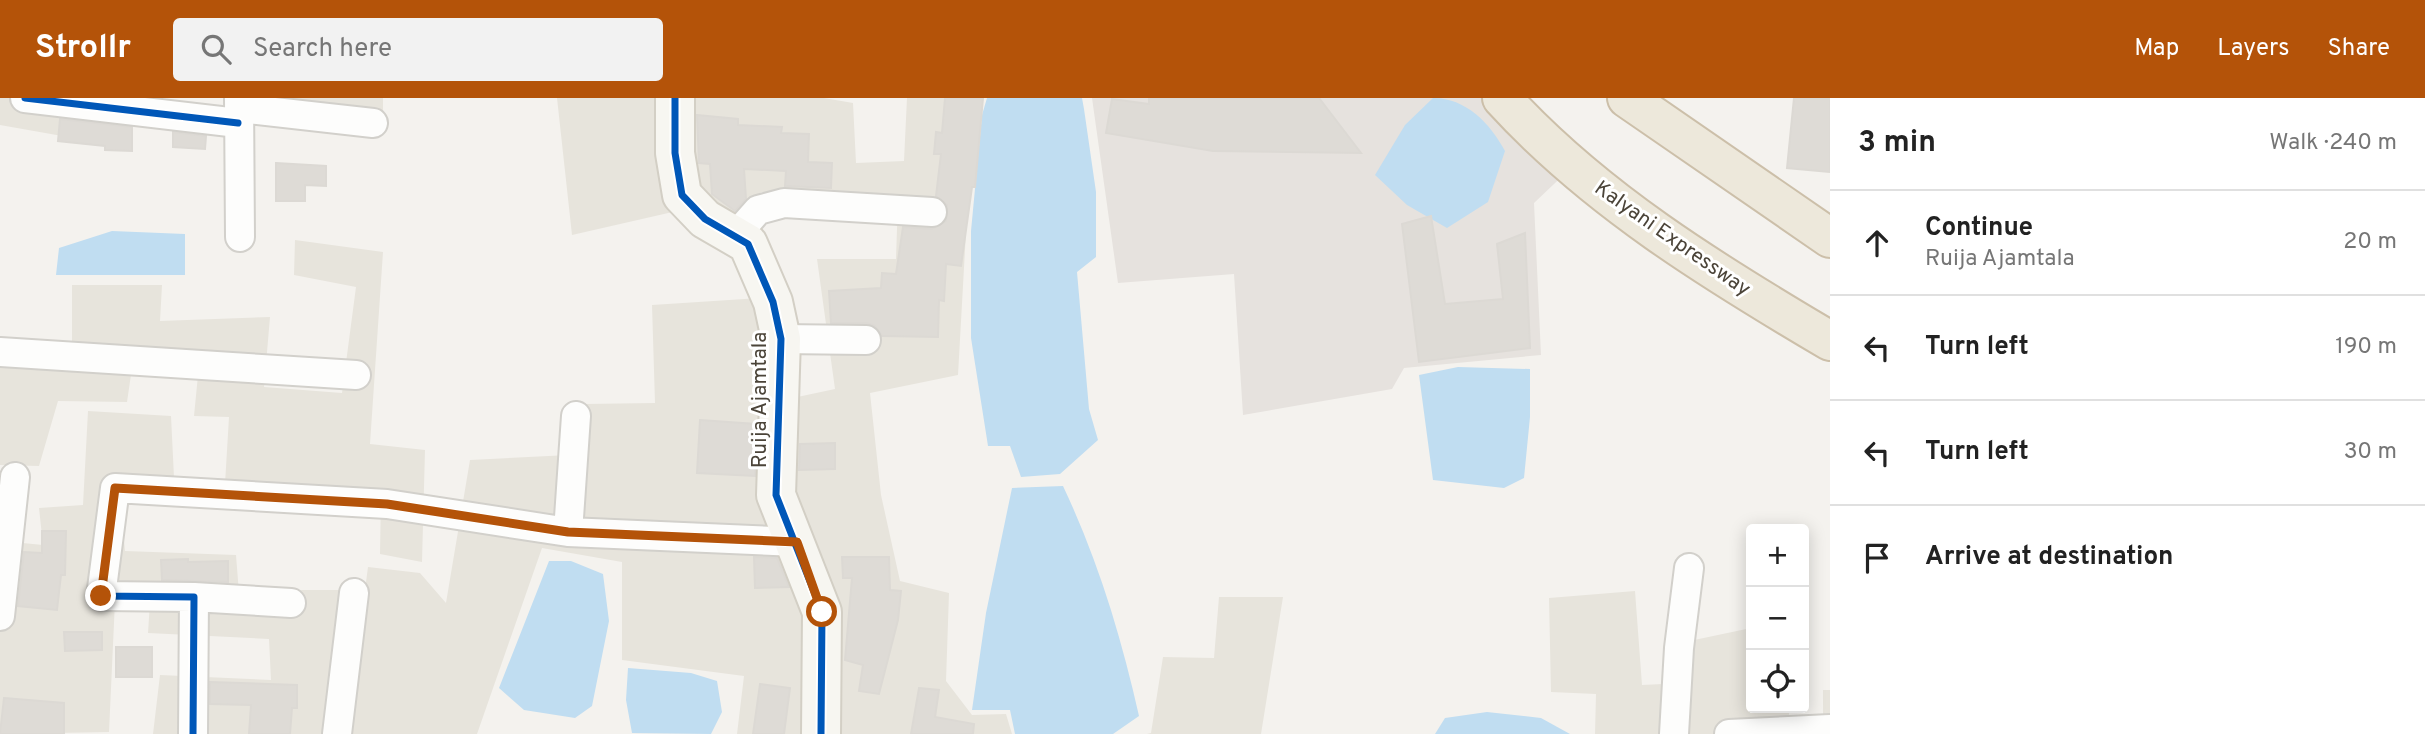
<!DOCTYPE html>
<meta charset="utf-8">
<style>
body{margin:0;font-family:Overpass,sans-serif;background:#f2f2f2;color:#222}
.controls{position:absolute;right:21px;bottom:21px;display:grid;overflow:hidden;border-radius:7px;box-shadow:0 4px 18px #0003}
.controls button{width:63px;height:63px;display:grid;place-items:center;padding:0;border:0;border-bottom:2px solid #e0e0e0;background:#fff;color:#222;font:35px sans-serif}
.stop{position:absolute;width:21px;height:21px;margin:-16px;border:5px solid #b45309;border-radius:50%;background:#fff}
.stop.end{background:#b45309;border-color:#fff;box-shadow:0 2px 7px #0008}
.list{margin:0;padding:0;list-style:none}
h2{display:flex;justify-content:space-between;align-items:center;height:91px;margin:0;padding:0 28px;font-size:30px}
h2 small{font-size:23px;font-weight:400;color:#767676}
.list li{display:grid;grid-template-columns:46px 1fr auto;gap:21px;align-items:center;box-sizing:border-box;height:105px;padding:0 28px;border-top:2px solid #e0e0e0}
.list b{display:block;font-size:26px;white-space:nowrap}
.list p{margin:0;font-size:23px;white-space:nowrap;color:#767676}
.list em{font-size:23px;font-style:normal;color:#767676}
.icon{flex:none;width:38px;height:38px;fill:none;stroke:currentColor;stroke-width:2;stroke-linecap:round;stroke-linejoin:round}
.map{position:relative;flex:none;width:1830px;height:636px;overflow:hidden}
header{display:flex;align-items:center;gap:42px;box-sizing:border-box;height:98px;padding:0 35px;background:#b45309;color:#fff}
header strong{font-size:33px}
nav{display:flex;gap:38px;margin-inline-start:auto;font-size:24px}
.search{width:490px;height:63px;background:#f2f2f2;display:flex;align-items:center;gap:18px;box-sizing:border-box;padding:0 24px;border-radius:7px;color:#767676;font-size:26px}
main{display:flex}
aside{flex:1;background:#fff}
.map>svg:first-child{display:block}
</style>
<header>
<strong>Strollr</strong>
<div class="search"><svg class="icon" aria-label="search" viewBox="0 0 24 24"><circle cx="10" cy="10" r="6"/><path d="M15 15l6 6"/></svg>Search here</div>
<nav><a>Map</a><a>Layers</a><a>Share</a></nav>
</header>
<main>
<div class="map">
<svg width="1830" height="636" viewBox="0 0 1830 636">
<rect width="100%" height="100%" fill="#f4f2ee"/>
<!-- residential -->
<path fill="#e7e4dc" d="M 0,0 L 134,0 L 130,50 L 0,27 Z
M 278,0 L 383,0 L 383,21 L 277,8 Z
M 557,0 L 672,0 L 677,113 L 572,137 Z
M 691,0 L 824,0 L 853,5 L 856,65 L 904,63 L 907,0 L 978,0 L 967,116 L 958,277 L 870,295 L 881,397 L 900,483 L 949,495 L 946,583 L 972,617 L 1006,616 L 1012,636 L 831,636 L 784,401 L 788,301 L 835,291 L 817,161 L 896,161 L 898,101 L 761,94 L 737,135 L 697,103 Z
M 295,142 L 383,154 L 370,346 L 425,352 L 422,464 L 380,456 L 381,396 L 225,386 L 229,319 L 194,318 L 199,267 L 133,263 L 127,304 L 58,303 L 39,368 L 0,367 L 0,263 L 72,249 L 72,187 L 162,187 L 160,223 L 270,219 L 264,289 L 342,295 L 356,189 L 294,177 Z
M 760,200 L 805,517 L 810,636 L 737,636 L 744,578 L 622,562 L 622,464 L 542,450 L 477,636 L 346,636 L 368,469 L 420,475 L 446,505 L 470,362 L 589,356 L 584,306 L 655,305 L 652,207 Z
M 88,313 L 171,318 L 175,400 L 120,400 L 125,453 L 236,457 L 239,495 L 115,503 L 109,634 L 0,636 L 0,382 L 6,382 L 2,443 L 43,447 L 39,410 L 83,407 Z
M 301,492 L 344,492 L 325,636 L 153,636 L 160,577 L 271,582 L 269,541 L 148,535 L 150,504 L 304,508 Z
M 1635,493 L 1642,587 L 1684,585 L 1680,545 L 1751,530 L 1751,610 L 1789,610 L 1789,622 L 1823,621 L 1823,592 L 1830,592 L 1830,636 L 1595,636 L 1596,596 L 1551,594 L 1549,500 Z
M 1219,499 L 1283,499 L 1261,636 L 1147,636 L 1151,635 L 1163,559 L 1214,560 Z"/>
<!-- industrial -->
<path fill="#e6e2de" d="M 1092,0 L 1495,0 L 1574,67 L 1534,105 L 1541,257 L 1404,270 L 1392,291 L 1243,317 L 1234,176 L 1118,185 Z"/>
<!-- water -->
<path fill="#c0ddf1" d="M 987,0 L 1082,0 L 1084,11 L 1096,94 L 1096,159 L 1077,174 L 1089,311 L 1098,342 L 1060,376 L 1021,379 L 1010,348 L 988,348 L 971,240 L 971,133 L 982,17 Z
M 1433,0 C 1466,0 1490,25 1505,53 L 1488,104 L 1447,130 L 1407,107 L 1375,77 L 1405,27 Z
M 112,133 L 185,136 L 185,177 L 56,177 L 59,150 Z
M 1458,269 L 1530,271 L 1530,319 L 1524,380 L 1504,390 L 1433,382 L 1419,277 Z
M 1063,388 C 1098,462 1121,538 1139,618 L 1113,636 L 1015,636 L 1010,612 L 972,612 L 986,515 L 1012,390 Z
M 549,463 L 571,463 L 603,476 L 609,523 L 592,608 L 575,620 L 524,612 L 499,590 Z
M 628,570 L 691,575 L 717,583 L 722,614 L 711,636 L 632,635 L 626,602 Z
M 1487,614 L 1541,620 L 1570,636 L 1435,636 L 1445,620 Z"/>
<!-- building -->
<path fill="#dedbd6" stroke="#dcd9d4" stroke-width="2" d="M 945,0 L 983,0 L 975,89 L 972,89 L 961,168 L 946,166 L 944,203 L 939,202 L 938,239 L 882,238 L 875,228 L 867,225 L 831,225 L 829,193 L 881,190 L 882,175 L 896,176 L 903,129 L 932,131 L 946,123 L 947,107 L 936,98 L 941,56 L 934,56 L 936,34 L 942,35 Z
M 1149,0 L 1319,0 L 1361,55 L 1213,53 L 1106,35 L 1112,1 L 1149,6 Z
M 1794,0 L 1830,1 L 1830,74 L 1787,70 Z
M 697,17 L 738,21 L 738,27 L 782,29 L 781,35 L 809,36 L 808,64 L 832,65 L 831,90 L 785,88 L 786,73 L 744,71 L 746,101 L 735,113 L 712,96 L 710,66 L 699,65 Z
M 60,21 L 132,29 L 132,53 L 105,52 L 105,48 L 58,43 Z
M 173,34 L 206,38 L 205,51 L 173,49 Z
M 276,65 L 326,68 L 326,88 L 305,87 L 305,103 L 276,103 Z
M 1431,118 L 1445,206 L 1503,201 L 1497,146 L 1525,135 L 1530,250 L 1419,264 L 1402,126 Z
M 700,322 L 756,326 L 755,378 L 697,375 Z
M 835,345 L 835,371 L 799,372 L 800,346 Z
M 42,433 L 66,433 L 65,477 L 61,477 L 57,512 L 18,508 L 24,454 L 42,455 Z
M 754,459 L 777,460 L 789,489 L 755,490 Z
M 842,459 L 889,459 L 890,492 L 901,493 L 898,522 L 879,596 L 859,593 L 863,567 L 845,562 L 852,480 L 843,480 Z
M 188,461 L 188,464 L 228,463 L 228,484 L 162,482 L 161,462 Z
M 64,534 L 102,534 L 102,552 L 65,553 Z
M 116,549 L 152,549 L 152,579 L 116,579 Z
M 210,584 L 297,587 L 297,610 L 292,610 L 290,636 L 249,636 L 251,607 L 210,606 Z
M 760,586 L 790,590 L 784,636 L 753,636 Z
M 919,590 L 939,592 L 935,619 L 974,626 L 973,636 L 911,636 Z
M 4,600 L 64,605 L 64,636 L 0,636 Z"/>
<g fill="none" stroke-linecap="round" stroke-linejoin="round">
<!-- street casing -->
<g stroke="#d2d0cb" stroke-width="32">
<path id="street" d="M 25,0 L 238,25
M 239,0 L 240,139
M 239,10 L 373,25
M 735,138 L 758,112 L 784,105 L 932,114
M 781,241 L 866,242
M 0,254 L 356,277
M 568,434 L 576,318
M 194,499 L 291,505
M 0,518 L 15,379
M 193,636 L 194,499 L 101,498 L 115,390 L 387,406 L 568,434 L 797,444
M 337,636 L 354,495
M 1674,636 L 1679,550 L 1689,470
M 1729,636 L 1830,631"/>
</g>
<!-- secondary casing -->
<g stroke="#d3cfc5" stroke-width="42">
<path id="secondary" d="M 675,0 L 675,55 L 682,97 L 705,121 L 748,146 L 773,204 L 781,241 L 776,397 L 822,514 L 821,636"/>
</g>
<!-- highway casing -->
<g stroke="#ccbfa9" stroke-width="42">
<path id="highway" d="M 1502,0 C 1594,101 1713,174 1830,243
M 1627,0 L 1830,140"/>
</g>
<!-- street -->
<use href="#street" stroke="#fdfdfc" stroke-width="28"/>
<!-- secondary -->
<use href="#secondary" stroke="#f7f6f1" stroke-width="38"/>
<!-- highway -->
<use href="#highway" stroke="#ede8db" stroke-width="38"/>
<!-- cycleway casing -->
<g stroke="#fff" stroke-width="11">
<path id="cycleway" d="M 25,0 L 238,25
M 675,0 L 675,55 L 682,97 L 705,121 L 748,146 L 773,204 L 781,241 L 776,397 L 822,514 L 821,636
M 193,636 L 194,499 L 101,498 L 115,390 L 387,406 L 568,434 L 797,444"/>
</g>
<!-- cycleway -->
<use href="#cycleway" stroke="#0057b8" stroke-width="7"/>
</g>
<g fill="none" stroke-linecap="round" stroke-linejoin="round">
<!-- route -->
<path stroke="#b45309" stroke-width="9" d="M 101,498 L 115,390 L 387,406 L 568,434 L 797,444 L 822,514"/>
</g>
<g text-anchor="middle" stroke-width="6" stroke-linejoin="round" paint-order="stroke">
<!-- street labels -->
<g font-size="21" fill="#4b4439" stroke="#fff">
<text transform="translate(1673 140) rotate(35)" y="7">Kalyani Expressway</text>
<text transform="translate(759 302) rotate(-90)" y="7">Ruija Ajamtala</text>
</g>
</g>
</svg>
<div class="controls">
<button>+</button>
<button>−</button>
<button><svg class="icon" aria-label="locate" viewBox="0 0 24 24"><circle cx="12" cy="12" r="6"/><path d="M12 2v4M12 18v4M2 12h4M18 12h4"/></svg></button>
</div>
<div class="stop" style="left:822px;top:514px"></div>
<div class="stop end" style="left:101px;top:498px"></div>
</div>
<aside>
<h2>3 min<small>Walk · 240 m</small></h2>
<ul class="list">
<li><svg class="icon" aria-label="ahead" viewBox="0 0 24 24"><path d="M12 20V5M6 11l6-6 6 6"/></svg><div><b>Continue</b><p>Ruija Ajamtala</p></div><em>20 m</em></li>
<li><svg class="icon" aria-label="left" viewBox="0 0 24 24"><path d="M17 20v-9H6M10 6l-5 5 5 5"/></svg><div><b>Turn left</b></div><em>190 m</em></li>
<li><svg class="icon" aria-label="left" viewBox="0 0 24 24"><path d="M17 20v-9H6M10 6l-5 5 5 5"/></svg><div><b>Turn left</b></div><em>30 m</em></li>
<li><svg class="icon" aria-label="arrive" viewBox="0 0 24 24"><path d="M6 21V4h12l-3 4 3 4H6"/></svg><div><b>Arrive at destination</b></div></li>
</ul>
</aside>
</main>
